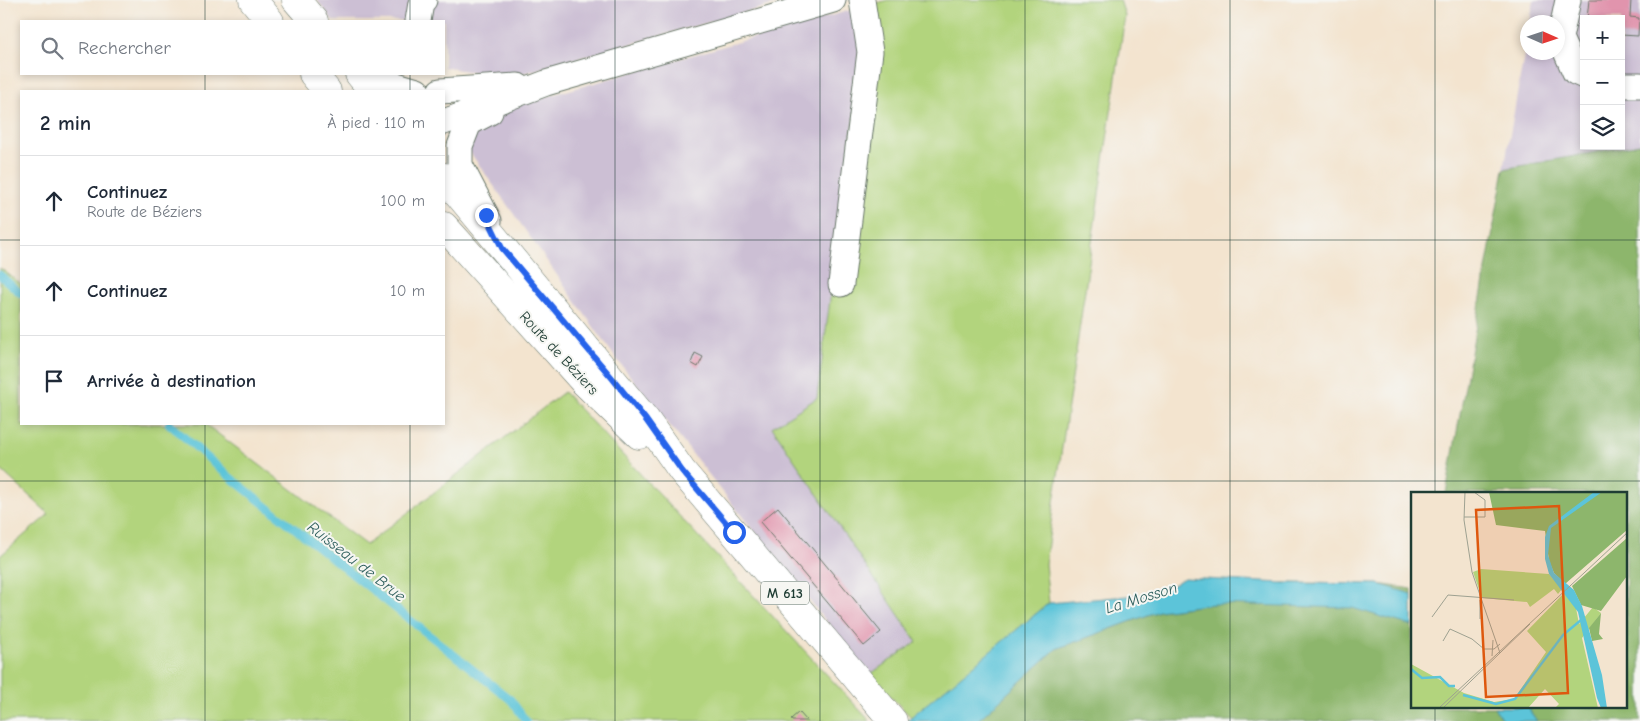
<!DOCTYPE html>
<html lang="fr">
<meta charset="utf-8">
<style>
body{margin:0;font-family:"Comic Neue",sans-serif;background:#f6f6f7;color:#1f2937}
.controls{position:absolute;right:15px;top:15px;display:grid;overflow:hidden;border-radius:0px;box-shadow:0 2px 8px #0003}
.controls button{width:45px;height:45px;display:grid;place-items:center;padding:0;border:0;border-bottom:1px solid #e0e1e3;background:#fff;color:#1f2937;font:25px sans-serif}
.compass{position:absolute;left:1520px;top:15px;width:45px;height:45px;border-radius:50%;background:#fff;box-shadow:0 2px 8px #0003;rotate:93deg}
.stop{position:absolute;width:15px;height:15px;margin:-11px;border:4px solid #2563eb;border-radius:50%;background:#fff}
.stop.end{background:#2563eb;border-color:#fff;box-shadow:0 1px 5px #0008}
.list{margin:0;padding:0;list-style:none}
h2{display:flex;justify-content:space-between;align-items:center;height:65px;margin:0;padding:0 20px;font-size:21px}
h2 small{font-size:16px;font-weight:400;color:#747a83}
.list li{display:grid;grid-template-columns:32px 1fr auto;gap:15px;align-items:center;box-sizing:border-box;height:90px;padding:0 20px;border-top:1px solid #e0e1e3}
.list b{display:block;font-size:19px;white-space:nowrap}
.list p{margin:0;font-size:16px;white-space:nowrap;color:#747a83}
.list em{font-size:16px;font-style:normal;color:#747a83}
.icon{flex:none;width:28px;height:28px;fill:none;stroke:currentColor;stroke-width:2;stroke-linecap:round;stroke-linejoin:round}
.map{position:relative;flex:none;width:1640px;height:721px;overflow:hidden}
.search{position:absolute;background:#fff;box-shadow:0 2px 8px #0003;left:20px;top:20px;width:425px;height:55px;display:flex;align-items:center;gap:12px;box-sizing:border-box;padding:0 18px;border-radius:0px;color:#747a83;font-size:19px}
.panel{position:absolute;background:#fff;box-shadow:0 2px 8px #0003;left:20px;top:90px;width:425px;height:335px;border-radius:0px}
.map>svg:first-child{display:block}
</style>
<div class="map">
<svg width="1640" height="721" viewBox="0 0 1640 721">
<rect width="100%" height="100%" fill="#f6f6f2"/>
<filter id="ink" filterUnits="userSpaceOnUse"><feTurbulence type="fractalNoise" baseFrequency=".02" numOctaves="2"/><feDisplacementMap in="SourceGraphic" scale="10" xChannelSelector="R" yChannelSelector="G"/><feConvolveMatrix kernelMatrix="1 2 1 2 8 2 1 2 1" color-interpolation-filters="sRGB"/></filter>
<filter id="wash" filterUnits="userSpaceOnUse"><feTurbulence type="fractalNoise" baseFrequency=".0096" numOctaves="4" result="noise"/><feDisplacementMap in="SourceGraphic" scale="20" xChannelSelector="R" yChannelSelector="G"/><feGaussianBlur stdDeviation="1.12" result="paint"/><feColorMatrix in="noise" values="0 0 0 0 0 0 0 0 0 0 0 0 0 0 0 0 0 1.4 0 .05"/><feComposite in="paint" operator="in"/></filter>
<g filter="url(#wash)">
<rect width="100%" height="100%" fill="#f3e4cf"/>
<!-- industrial -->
<path fill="#ccbfd4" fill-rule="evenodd" d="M 317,0 L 790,0 L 506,78 L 444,67 L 444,21 L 333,21 Z
M 1534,0 L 1640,0 L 1640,144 L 1504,169 L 1527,38 L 1528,52 L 1558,52 L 1558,22 L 1530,22 ZM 1584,19 L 1621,19 L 1621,146 L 1584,146 Z
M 869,5 L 817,398 L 773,427 L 917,642 L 869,675 L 615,357 L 450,124 Z"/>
<!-- green -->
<path fill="#b2d47d" stroke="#688858" d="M 888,0 L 1120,0 L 1125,16 L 1045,564 L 1049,603 L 911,717 L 869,675 L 917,642 L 772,427 L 817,398 L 869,5 Z
M 0,268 L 21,284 L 21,424 L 205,424 L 366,545 L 564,392 L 870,721 L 0,721 L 0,556 L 49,514 L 0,469 Z"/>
<!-- forest -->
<path fill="#8db66c" stroke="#567a50" d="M 1640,144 L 1640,721 L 977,721 L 1056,649 L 1159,611 L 1213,604 L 1283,583 L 1378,584 L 1412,589 L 1412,707 L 1626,707 L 1626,493 L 1446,493 L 1504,169 Z"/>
<!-- water -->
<path fill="#5cc4d9" stroke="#3e8086" d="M 1184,578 L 1283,583 L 1378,584 L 1412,594 L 1412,626 L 1352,608 L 1213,604 L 1159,611 L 1056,649 L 977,721 L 906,721 L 1049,603 L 1160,593 Z
M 1494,707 L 1527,707 L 1537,721 L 1503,721 Z"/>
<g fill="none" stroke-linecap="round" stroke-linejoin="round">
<!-- stream -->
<path stroke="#5cc4d9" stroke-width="8" d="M 0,275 L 21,294
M 169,424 L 231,478 L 511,700 L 526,721"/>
</g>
<g id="blocks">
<!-- building -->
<path fill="#e194ad" d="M 1589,0 L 1631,0 L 1630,17 L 1639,18 L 1638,36 L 1621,35 L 1621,19 L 1587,19 Z
M 695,353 L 703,357 L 698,367 L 691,363 Z
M 778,507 L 881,632 L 864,646 L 760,522 Z
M 799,712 L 807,721 L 792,721 L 791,719 Z"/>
</g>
</g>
<g filter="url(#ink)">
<use href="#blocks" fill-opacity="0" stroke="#69776a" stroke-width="1"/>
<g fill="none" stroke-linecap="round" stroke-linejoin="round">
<!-- minor casing -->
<g stroke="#69776a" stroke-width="27">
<path id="minor" d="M 1568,0 L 1560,38 L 1575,72 L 1584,76
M 418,21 L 421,3 L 424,0
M 359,74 L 417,91
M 1621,85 L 1640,85
M 440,91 L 518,86
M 444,122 L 546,83 L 833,0
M 489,221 L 460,165 L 460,146 L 469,123 L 490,112
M 841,284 L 870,52 L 862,0"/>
</g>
<!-- major casing -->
<g stroke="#69776a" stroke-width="29">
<path id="major" d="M 253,0 L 270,21
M 296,0 L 314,21
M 313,74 L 327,91
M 359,74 L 373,91
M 444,177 L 646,420 L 682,471 L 893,721
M 444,226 L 584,382 L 639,435"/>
</g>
<!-- minor -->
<use href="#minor" stroke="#fff" stroke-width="25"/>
<!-- major -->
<use href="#major" stroke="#fff" stroke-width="28"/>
</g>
</g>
<g fill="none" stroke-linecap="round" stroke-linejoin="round" filter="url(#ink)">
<!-- route -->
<path stroke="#2563eb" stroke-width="6" d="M 486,215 L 502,248 L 613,379 L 646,420 L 682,471 L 734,532"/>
</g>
<!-- grid -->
<path fill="none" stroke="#1f3d34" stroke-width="1" stroke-opacity="0.55" d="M 205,0 L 205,21M 410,0 L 410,21M 615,0 L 615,721M 820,0 L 820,721M 1025,0 L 1025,721M 1230,0 L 1230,721M 1435,0 L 1435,493M 205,74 L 205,91M 410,74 L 410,91M 0,240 L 21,240M 444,240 L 1640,240M 205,424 L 205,721M 410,424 L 410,721M 0,481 L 1640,481M 1435,707 L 1435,721"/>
<g text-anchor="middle" stroke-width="4" stroke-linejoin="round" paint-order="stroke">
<!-- shield labels -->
<rect fill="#f6f6f2" stroke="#60746d" stroke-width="1" x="761" y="581.5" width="48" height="23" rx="4"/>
<g font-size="14" font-weight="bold" fill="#1f3d34">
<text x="785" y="598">M 613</text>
</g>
<!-- street labels -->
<g font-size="15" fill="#1f3d34" stroke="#f6f6f2">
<text transform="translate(559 353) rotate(47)" y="5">Route de Béziers</text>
</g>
<!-- water labels -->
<g font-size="16" font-style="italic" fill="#2e5f5d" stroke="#f6f6f2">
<text transform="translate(357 561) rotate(38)" y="6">Ruisseau de Brue</text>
<text transform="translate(1141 597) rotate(-17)" y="6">La Mosson</text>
</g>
</g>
<!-- overview -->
<g transform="translate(1411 492)">
<rect width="216" height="216" fill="#f3e4cf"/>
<path d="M 70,77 L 138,82 L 151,97 L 147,102 L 143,97 L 119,115 L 116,110 L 71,106 L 62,80 ZM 154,100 L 165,116 L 168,132 L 182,115 L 190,121 L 171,146 L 187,216 L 144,216 L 148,212 L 134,197 L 117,216 L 0,216 L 0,172 L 53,201 L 83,210 L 103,207 L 135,160 L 116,139 Z" fill="#b2d47d"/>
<path d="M 78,0 L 216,0 L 216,38 L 154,92 L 143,81 L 138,69 L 134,39 L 85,33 ZM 216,46 L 216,84 L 190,119 L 170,113 L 161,94 ZM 190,121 L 188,142 L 192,147 L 181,149 L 178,136 Z" fill="#8db66c"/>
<path d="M 183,0 L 191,0 L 140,36 L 137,63 L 143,81 L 163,98 L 171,114 L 191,183 L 196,216 L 190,216 L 186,206 L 167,120 L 138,82 L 134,67 L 134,45 L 138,34 Z" fill="#5cc4d9"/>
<path fill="none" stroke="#5cc4d9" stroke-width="2.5" d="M 0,177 L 11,186 L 29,185 L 38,194 L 44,194M 52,203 L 85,212 L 104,207 L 152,143 L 170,128"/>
<path fill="none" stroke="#9ea191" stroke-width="1" d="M 54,0 L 53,28 L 61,80 L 89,161M 53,25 L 74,25 L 74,8 L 63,0M 69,108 L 69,127M 21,125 L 37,103 L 103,108M 32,149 L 39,137 L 61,147 L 73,157 L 83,157 L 89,152M 81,164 L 82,148M 28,216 L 217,40M 32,216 L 119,132"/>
<path fill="#de580e" fill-opacity="0.15" stroke="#de580e" stroke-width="2.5" d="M 148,14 L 157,201 L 75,205 L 65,18 Z"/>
<rect width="216" height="216" fill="none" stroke="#1f3d34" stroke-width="2.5"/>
</g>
</svg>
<div class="controls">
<button>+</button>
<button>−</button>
<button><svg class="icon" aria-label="layers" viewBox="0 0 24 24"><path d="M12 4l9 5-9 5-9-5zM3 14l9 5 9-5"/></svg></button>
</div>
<svg class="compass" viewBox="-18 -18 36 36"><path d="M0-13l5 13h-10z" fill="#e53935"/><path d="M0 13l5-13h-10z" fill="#747a83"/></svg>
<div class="stop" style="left:734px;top:532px"></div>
<div class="stop end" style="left:486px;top:215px"></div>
<div class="search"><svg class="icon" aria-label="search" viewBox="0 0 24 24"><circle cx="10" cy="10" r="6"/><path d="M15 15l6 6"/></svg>Rechercher</div>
<section class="panel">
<h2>2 min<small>À pied · 110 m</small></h2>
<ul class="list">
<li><svg class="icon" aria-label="ahead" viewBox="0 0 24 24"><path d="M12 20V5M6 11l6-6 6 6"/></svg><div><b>Continuez</b><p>Route de Béziers</p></div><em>100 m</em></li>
<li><svg class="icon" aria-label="ahead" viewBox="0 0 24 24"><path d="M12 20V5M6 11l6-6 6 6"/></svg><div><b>Continuez</b></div><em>10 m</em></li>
<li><svg class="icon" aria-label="arrive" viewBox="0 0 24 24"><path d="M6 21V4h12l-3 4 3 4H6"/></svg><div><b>Arrivée à destination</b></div></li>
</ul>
</section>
</div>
